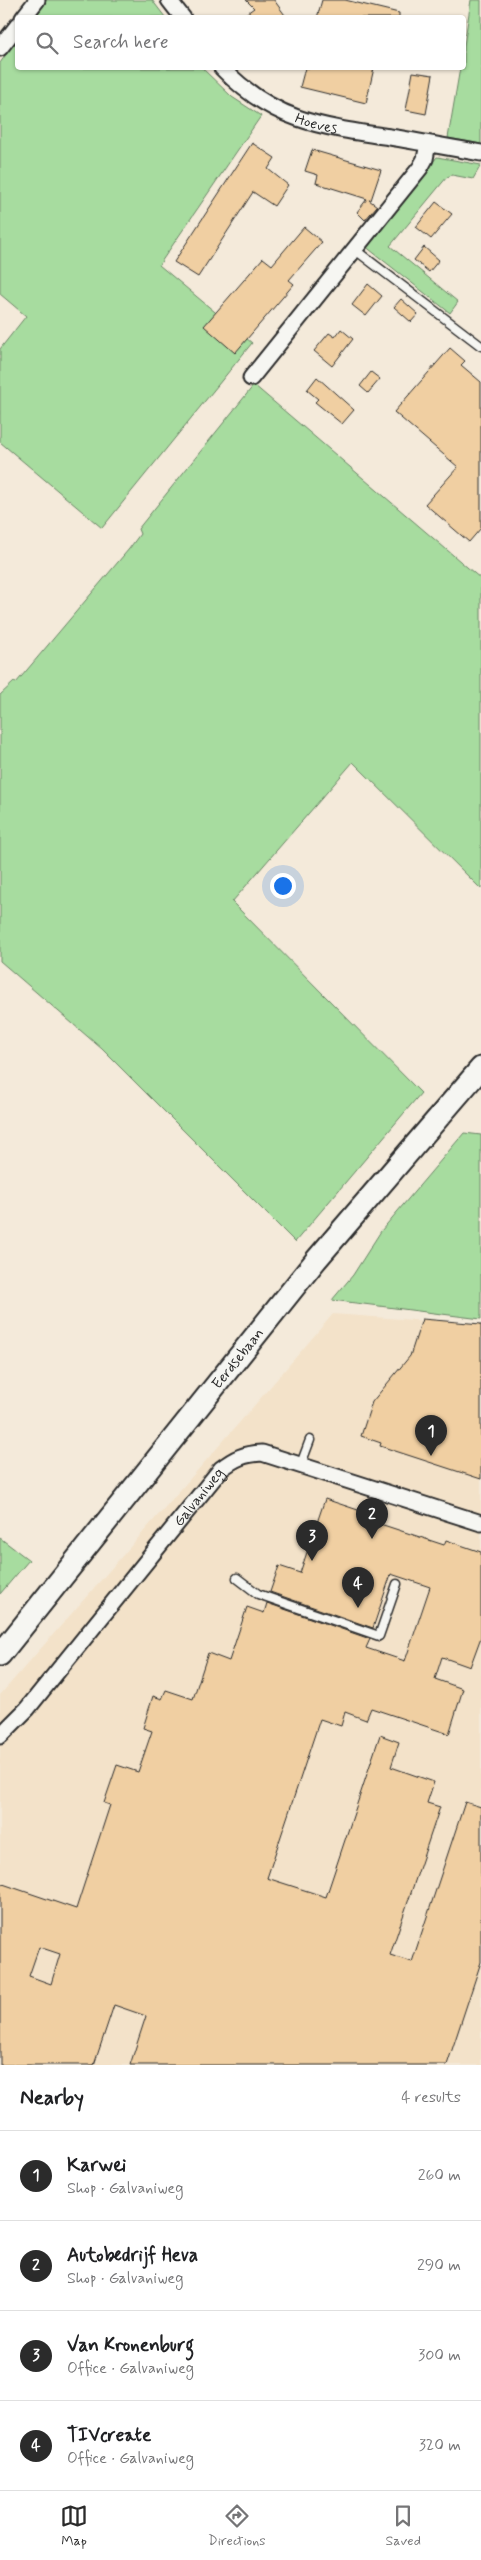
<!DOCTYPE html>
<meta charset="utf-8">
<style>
body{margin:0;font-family:Mynerve,sans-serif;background:#f2f2f2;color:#202124}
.you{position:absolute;left:282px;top:885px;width:18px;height:18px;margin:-12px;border:4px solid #fff;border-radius:50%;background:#1a73e8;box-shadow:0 0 0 8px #1a73e833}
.badge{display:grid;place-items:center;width:32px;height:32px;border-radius:50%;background:#2b2b2b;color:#fff;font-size:16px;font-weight:700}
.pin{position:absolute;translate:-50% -41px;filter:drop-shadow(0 1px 2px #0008)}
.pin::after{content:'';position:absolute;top:26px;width:18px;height:15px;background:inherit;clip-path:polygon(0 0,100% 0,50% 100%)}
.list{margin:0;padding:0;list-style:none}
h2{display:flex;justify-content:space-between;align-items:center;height:65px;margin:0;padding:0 20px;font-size:21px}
h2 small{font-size:16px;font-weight:400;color:#757577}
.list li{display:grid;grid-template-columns:32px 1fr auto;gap:15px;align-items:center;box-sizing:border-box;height:90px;padding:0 20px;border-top:1px solid #e0e0e0}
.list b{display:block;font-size:19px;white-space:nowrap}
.list p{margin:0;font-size:16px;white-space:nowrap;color:#757577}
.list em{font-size:16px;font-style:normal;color:#757577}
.icon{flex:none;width:28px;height:28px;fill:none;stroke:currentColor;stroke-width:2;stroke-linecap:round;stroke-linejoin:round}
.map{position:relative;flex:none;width:481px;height:2065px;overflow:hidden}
.search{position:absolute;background:#fff;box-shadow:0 1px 4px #0004;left:15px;right:15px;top:15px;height:55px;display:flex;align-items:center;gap:12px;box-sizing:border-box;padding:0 18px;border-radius:5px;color:#757577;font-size:19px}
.sheet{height:425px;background:#fff}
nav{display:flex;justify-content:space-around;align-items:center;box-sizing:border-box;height:70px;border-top:1px solid #e0e0e0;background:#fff;font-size:14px;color:#757577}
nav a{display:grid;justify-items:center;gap:2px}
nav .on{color:#2b2b2b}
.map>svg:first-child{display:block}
</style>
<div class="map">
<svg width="481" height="2065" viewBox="0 0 481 2065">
<rect width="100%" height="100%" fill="#f4eada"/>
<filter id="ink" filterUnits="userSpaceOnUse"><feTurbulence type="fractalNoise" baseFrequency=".02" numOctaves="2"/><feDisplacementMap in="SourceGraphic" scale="10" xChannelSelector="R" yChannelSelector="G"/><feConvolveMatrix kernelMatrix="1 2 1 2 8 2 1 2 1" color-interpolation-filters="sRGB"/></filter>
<g filter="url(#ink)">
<!-- built -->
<path fill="#f3e2c9" d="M 333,1314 L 481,1325 L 481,2065 L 0,2065 L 0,1695 L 247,1414 Z"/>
<!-- green -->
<path fill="#a7dc9f" stroke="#698465" d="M 46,0 L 152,0 L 165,17 L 33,18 Z
M 471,0 L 481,0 L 481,144 L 448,138 L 460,68 L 464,68 L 464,46 Z
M 17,39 L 18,68 L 202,68 L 232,97 L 261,116 L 159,265 L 252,343 L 102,528 L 0,442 L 0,349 L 26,316 L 0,294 L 0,63 Z
M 437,157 L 481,165 L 473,179 L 452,175 L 447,177 L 390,246 L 458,302 L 450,313 L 365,246 Z
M 254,385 L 481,579 L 481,889 L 353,762 L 232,902 L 421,1093 L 295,1242 L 102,1049 L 0,961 L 0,695 L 14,682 L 16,683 L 129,549 L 140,534 L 138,529 Z
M 464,1133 L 481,1135 L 481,1319 L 332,1300 L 353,1275 L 381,1231 Z
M 0,1538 L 29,1560 L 0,1594 Z"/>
<!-- building -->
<path fill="#f0cfa2" stroke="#2b2b2b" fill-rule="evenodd" d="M 246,0 L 274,0 L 287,18 L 240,18 L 254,8 Z
M 322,0 L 345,0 L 399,13 L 399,18 L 317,18 Z
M 305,68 L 374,68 L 366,103 L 300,87 Z
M 413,72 L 433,75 L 426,114 L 406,110 Z
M 252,143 L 275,158 L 268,169 L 288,185 L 274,206 L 253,192 L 198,277 L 174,262 Z
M 312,150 L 381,170 L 371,200 L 369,200 L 377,206 L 365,220 L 357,212 L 367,199 L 316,183 L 318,175 L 305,171 Z
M 436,202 L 452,214 L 431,239 L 416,227 Z
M 304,227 L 322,242 L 289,280 L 294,284 L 235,353 L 204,326 L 263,258 L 272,265 Z
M 424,247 L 439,260 L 429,272 L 414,260 Z
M 368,284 L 382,296 L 366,316 L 352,305 Z
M 401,299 L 418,314 L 411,322 L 394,307 Z
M 341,329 L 353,339 L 332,366 L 314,351 L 329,333 L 335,337 Z
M 450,348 L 465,361 L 461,365 L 481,382 L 481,528 L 469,542 L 425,504 L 458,467 L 394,412 Z
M 371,372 L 380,379 L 368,393 L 360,386 Z
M 317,377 L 354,410 L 342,424 L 315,402 L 318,399 L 307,390 Z
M 422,1319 L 481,1324 L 481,1479 L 380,1446 L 381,1443 L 361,1436 L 372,1402 L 410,1356 Z
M 325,1499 L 367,1513 L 365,1519 L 444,1545 L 446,1540 L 481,1552 L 481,1637 L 477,1648 L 470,1667 L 442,1657 L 435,1679 L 463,1689 L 449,1734 L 371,1708 L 366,1720 L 345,1712 L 341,1726 L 320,1719 L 267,1878 L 326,1897 L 380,1735 L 399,1742 L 391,1767 L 434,1782 L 427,1803 L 440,1807 L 390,1955 L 412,1962 L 465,1802 L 481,1807 L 481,1962 L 447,2065 L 130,2065 L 146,2016 L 114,2005 L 94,2065 L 0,2065 L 0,1883 L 76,1909 L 110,1805 L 104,1803 L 117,1765 L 138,1772 L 152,1731 L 143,1728 L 153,1696 L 162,1699 L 166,1690 L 193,1699 L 208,1653 L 229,1661 L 247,1607 L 264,1613 L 267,1603 L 370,1639 L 366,1648 L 405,1661 L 430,1587 L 391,1574 L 373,1628 L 270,1592 L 279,1566 L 300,1573 ZM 39,1947 L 60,1954 L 51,1984 L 29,1976 Z"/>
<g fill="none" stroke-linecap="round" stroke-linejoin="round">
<!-- lane casing -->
<g stroke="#2b2b2b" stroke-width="11">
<path id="lane" d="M 354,249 L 481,346
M 301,1464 L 310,1440
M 237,1578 L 258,1594 L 379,1636 L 397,1584"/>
</g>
<!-- street casing -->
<g stroke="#2b2b2b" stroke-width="19">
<g id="street">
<path d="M 169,0 L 183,18"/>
<path d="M 23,18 L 37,0"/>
<path d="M 0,48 L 18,25"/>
<path id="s1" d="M 222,68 C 273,121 321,127 390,137 C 421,142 451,148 481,153"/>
<path d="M 251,378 L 420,168 L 425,159 L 428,144"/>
<path id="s2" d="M 0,1736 L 27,1709 L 221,1469 C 235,1458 244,1454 262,1453 L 481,1523"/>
</g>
</g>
<!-- secondary casing -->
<g stroke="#2b2b2b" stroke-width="25">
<g id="secondary">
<path id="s3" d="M 0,1655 L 316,1260 L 481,1068"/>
</g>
</g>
<!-- lane -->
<use href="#lane" stroke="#f6f6f2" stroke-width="8"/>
<!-- street -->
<use href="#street" stroke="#f6f6f2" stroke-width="15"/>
<!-- secondary -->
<use href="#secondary" stroke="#f6f6f2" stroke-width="21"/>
</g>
</g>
<g text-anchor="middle" stroke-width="4" stroke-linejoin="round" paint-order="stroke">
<!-- street labels -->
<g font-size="15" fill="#2b2b2b" stroke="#f6f6f2">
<text dy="5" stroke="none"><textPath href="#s1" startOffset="111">Hoeves</textPath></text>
<text dy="5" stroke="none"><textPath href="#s3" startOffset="380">Eerdsebaan</textPath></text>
<text dy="5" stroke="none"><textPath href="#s2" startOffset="311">Galvaniweg</textPath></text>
</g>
</g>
</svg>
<div class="you"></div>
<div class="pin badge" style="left:431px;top:1456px">1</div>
<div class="pin badge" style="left:372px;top:1539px">2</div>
<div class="pin badge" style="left:312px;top:1561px">3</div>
<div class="pin badge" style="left:358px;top:1608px">4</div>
<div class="search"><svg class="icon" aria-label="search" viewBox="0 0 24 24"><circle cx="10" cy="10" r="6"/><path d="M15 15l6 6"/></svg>Search here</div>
</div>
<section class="sheet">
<h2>Nearby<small>4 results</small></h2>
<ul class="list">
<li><span class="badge">1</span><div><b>Karwei</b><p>Shop · Galvaniweg</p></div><em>260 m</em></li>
<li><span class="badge">2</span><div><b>Autobedrijf Heva</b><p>Shop · Galvaniweg</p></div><em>290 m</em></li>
<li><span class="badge">3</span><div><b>Van Kronenburg</b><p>Office · Galvaniweg</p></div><em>300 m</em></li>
<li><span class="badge">4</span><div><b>TIVcreate</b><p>Office · Galvaniweg</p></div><em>320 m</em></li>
</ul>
</section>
<nav>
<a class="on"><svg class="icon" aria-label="map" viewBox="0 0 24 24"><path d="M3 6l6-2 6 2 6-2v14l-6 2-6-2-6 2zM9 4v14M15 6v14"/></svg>Map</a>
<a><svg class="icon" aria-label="directions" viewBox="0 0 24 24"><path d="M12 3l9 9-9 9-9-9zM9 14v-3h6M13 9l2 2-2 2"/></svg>Directions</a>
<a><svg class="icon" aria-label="saved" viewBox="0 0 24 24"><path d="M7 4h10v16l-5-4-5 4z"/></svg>Saved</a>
</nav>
